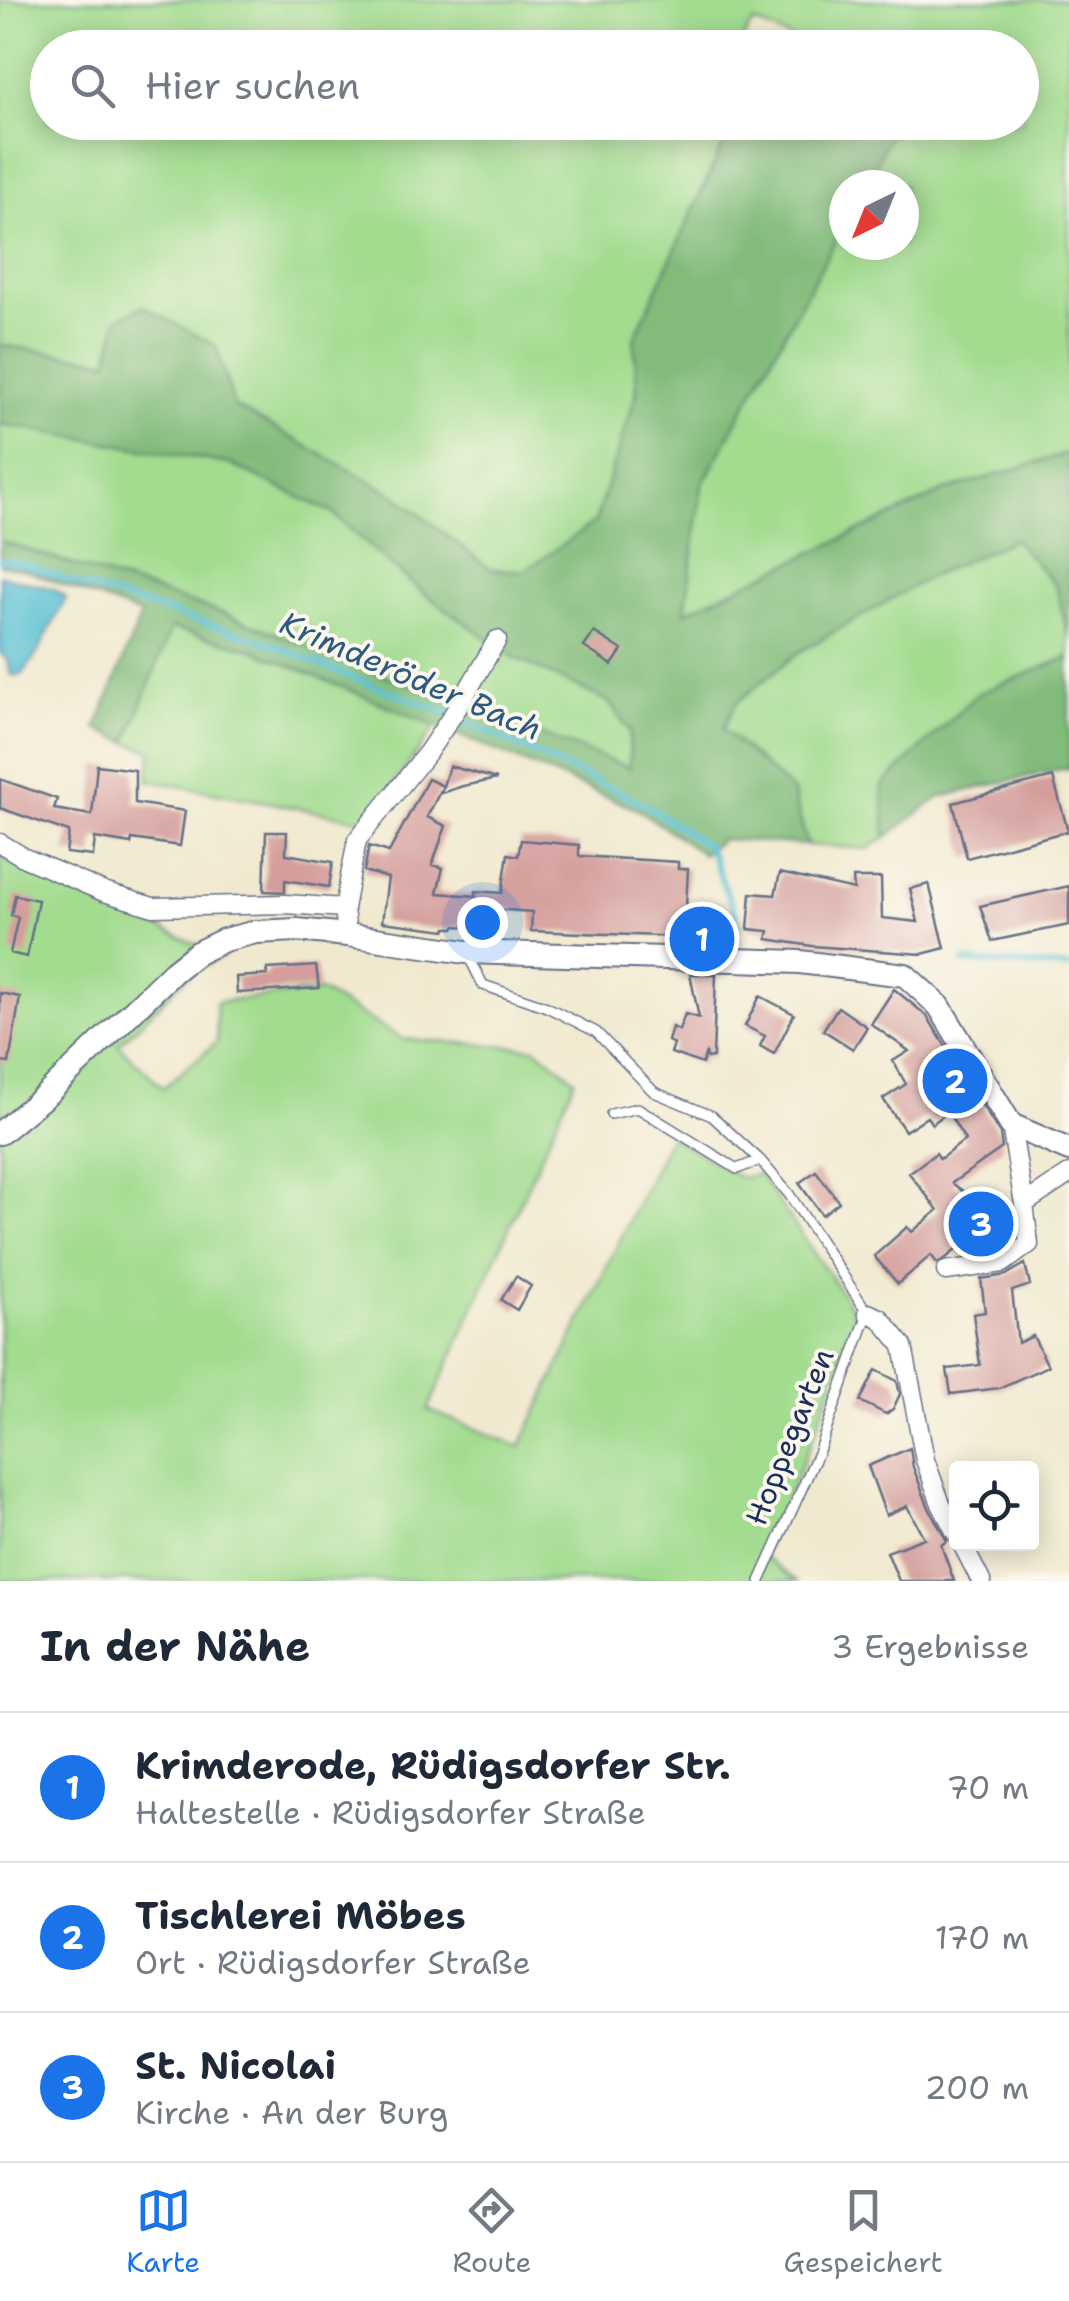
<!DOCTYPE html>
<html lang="de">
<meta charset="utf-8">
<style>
body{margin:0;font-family:"Shantell Sans",sans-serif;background:#f6f6f7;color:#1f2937}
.controls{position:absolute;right:30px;bottom:30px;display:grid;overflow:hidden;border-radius:10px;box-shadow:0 5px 25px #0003}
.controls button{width:90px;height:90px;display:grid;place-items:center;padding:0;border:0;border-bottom:2px solid #e0e1e3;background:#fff;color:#1f2937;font:50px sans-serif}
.compass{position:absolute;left:829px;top:170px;width:90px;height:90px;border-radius:50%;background:#fff;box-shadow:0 5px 25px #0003;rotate:223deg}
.you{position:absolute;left:482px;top:922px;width:35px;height:35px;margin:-25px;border:8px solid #fff;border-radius:50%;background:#1a73e8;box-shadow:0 0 0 15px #1a73e833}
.badge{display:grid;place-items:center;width:65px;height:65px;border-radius:50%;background:#1a73e8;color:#fff;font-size:32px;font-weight:700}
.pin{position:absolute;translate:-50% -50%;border:5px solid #fff;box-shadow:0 2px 10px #0006}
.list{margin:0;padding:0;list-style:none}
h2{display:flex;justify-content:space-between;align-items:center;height:130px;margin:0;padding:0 40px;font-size:42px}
h2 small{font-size:32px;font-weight:400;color:#747a83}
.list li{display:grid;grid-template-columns:65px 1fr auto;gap:30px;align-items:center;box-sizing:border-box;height:150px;padding:0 40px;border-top:2px solid #e0e1e3}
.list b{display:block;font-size:38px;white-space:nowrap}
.list p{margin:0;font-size:32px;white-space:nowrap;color:#747a83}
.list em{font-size:32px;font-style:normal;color:#747a83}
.icon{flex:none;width:55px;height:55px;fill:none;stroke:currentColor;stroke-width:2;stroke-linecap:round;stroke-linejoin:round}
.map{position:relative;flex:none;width:1069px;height:1581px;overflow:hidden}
.search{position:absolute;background:#fff;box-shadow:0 5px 25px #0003;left:30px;right:30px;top:30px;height:110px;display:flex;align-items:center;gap:25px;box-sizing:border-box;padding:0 35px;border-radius:55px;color:#747a83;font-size:38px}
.sheet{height:580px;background:#fff}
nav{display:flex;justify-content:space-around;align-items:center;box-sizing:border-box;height:140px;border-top:2px solid #e0e1e3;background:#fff;font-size:28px;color:#747a83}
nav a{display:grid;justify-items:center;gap:5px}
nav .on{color:#1a73e8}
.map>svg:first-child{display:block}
</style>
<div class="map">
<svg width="1069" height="1581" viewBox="0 0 1069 1581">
<rect width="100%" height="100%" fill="#fbf7ec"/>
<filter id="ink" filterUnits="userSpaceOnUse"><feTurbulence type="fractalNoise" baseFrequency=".01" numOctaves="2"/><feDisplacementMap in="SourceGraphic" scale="20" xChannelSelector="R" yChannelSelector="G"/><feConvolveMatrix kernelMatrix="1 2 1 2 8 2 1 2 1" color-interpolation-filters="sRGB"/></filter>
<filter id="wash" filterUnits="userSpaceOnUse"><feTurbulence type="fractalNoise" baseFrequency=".0048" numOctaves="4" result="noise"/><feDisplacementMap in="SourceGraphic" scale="40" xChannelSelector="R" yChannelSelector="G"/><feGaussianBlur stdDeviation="2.25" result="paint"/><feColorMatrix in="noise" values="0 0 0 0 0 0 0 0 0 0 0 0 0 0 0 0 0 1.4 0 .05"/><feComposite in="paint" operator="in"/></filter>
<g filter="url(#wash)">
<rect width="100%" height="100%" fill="#f1e9cf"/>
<!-- green -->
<path fill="#a2dc8f" stroke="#5e8676" stroke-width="2.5" d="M 0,0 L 1069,0 L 1069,453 L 947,490 L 685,613 L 702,485 L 844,225 L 844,245 L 904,245 L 904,185 L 866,185 L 895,123 L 1022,122 L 1022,48 L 812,47 L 753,22 L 737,48 L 48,48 L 48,122 L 733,123 L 634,339 L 637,392 L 595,523 L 525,571 L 490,569 L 395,495 L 234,406 L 216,346 L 109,361 L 0,345 Z
M 0,424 L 230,464 L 331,512 L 422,592 L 515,658 L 608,701 L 630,731 L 629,769 L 222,613 L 0,541 Z
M 1015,539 L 1056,587 L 1069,638 L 1069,657 L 977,694 L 883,786 L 886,837 L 868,849 L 807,845 L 793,792 L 723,729 L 736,703 L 796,654 L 931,576 Z
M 171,628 L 248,648 L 436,726 L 367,821 L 148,780 L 152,751 L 127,742 Z
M 0,856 L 25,870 L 224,956 L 193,971 L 118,1045 L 163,1088 L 217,1042 L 216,1002 L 320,991 L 403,1039 L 535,1048 L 575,1079 L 428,1410 L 520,1447 L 670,1136 L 741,1178 L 759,1174 L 855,1312 C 833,1397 798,1475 762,1555 L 797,1581 L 0,1581 Z"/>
<!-- forest -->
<path fill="#81bc7a" stroke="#4e766c" stroke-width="2.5" d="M 733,123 L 895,123 L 866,185 L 844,185 L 844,225 L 702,485 L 685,612 L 947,490 L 1069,453 L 1069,638 L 1056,586 L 1014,539 L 931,576 L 796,654 L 736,703 L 723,729 L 793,792 L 807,845 L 722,839 L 703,854 L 639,810 L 248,648 L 171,628 L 127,742 L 96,729 L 141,615 L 26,570 L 0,565 L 0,541 L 222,613 L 629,768 L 630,731 L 608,701 L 515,658 L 422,592 L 331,512 L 230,464 L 0,424 L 0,345 L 108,361 L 118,318 L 143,306 L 216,346 L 234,406 L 395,495 L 490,569 L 525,571 L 595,522 L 637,392 L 634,339 Z
M 1069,657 L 1069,769 L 1062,769 L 940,797 L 886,837 L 882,786 L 977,694 Z"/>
<!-- water -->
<path fill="#57c0d4" stroke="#397899" stroke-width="2.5" d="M 0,575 L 54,589 L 66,598 L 37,654 L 22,675 L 11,675 L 8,660 L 0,653 Z"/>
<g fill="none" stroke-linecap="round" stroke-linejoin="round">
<!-- stream -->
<path stroke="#57c0d4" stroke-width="6" d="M 0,560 L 27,565 L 85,587 L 264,641 L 353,678 L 445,712 L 642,803 L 708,846 L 740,925
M 964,962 L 1069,967"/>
</g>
<g id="blocks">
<!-- building -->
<path fill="#d49e9c" d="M 594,632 L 622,650 L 612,665 L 584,647 Z
M 97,765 L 135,770 L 135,803 L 185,811 L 180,846 L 132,839 L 131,844 L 95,838 L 93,856 L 66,853 L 69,832 L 0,808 L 0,779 L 57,799 L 54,809 L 92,815 Z
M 449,766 L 497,779 L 463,786 L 441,793 Z
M 1053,777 L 1068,831 L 967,858 L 953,803 Z
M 428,779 L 443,786 L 427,817 L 446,826 L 432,865 L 443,868 L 437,893 L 476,896 L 476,891 L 502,893 L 508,854 L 518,856 L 521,840 L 579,845 L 579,856 L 678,862 L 678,869 L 688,869 L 686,907 L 697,908 L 697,928 L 685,927 L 685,937 L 531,931 L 532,912 L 494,909 L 493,929 L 455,926 L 454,928 L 447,928 L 446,930 L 382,922 L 388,878 L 364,871 L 369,846 L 389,852 Z
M 266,832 L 287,832 L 286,854 L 333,862 L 329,887 L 285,880 L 285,892 L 264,891 Z
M 780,873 L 854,890 L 853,878 L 881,878 L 882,918 L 918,922 L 910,889 L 929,884 L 945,948 L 922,954 L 812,946 L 767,939 L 769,931 L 748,929 L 751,893 L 775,895 Z
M 1069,886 L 1069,925 L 992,941 L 980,906 Z
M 15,895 L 38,900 L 27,957 L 10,953 L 18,917 L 11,915 Z
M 316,966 L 319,988 L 237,993 L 236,977 L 267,975 L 267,969 Z
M 690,974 L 716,974 L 713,1057 L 707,1058 L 706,1052 L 702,1064 L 671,1053 L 674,1044 L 668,1041 L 672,1027 L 679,1030 L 685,1014 L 699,1018 Z
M 894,989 L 927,1016 L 1000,1134 L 1002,1148 L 952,1183 L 1010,1227 L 992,1252 L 972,1237 L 946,1258 L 937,1263 L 931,1255 L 898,1284 L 874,1256 L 907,1227 L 912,1232 L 938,1210 L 909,1173 L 936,1153 L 940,1159 L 965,1140 L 948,1112 L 932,1124 L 927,1117 L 905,1131 L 883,1099 L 906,1084 L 893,1061 L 909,1051 L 871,1024 Z
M 0,993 L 20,997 L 9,1063 L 0,1062 Z
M 760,996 L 794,1014 L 774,1054 L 760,1046 L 765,1036 L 745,1026 Z
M 838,1007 L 867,1027 L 853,1049 L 823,1030 Z
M 816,1171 L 839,1202 L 822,1215 L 799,1183 Z
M 1025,1264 L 1030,1285 L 1012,1291 L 1018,1343 L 1033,1336 L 1048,1366 L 999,1388 L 951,1394 L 947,1369 L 980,1365 L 973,1314 L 985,1312 L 981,1279 L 1006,1275 Z
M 516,1276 L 531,1286 L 517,1310 L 501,1300 Z
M 876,1370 L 897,1381 L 900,1394 L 893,1409 L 886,1414 L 860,1401 Z
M 910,1448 L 913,1467 L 929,1508 L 947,1541 L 941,1545 L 954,1581 L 899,1581 L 887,1552 L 924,1538 L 907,1506 L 886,1515 L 868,1466 Z"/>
</g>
</g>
<g filter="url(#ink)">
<use href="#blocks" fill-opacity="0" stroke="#667086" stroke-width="2.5"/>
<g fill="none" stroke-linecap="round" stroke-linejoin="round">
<!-- service casing -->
<g stroke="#667086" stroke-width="12">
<path id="service" d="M 468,955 L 483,985 L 547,1007 L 596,1032 L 654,1092 L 712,1116 L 760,1160 L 789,1194 L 868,1313 L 818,1453 L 760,1581
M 611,1114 L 638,1108 L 737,1169 L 760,1160"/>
</g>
<!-- minor casing -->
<g stroke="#667086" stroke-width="21">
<path id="minor" d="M 0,843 L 25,858 L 104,892 L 153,907 L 286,904 L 344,908
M 347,935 L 344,908 L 357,840 L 428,752 L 458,707 L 497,640
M 1011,1125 L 1024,1204
M 946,1271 L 1003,1263 L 1029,1244 L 1024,1204 L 1069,1174
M 868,1313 L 880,1318 L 903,1346 L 925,1460 L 941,1504 L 956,1533
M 962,1544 L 981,1581"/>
</g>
<!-- tertiary casing -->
<g stroke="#667086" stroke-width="26">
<path id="tertiary" d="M 0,1133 L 46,1095 L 173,972 L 197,953 L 224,940 L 256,932 L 297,930 L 347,935 L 466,952 L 800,962 L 905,975 L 939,1006 L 1011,1125 L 1069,1150"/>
</g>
<!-- service -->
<use href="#service" stroke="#fff" stroke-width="9"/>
<!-- minor -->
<use href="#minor" stroke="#fff" stroke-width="18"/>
<!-- tertiary -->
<use href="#tertiary" stroke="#fff" stroke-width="22"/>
</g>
</g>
<g text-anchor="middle" stroke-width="8" stroke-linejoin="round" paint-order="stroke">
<!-- street labels -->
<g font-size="30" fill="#1b2f5e" stroke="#fbf7ec">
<text transform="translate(790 1437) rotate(-68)" y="10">Hoppegarten</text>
</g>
<!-- water labels -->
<g font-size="32" font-style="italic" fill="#2d5a81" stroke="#fbf7ec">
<text transform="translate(411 676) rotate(23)" y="11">Krimderöder Bach</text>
</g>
</g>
</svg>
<div class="controls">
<button><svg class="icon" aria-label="locate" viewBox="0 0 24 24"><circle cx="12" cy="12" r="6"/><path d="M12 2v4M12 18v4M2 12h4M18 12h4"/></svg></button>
</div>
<svg class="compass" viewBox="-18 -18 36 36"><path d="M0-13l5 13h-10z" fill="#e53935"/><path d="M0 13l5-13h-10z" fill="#747a83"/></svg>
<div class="you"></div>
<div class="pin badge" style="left:702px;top:939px">1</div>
<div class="pin badge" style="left:955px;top:1081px">2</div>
<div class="pin badge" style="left:981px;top:1224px">3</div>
<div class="search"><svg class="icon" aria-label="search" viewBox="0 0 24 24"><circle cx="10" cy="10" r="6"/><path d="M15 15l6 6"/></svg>Hier suchen</div>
</div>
<section class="sheet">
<h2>In der Nähe<small>3 Ergebnisse</small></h2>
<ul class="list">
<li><span class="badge">1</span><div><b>Krimderode, Rüdigsdorfer Str.</b><p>Haltestelle · Rüdigsdorfer Straße</p></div><em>70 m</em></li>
<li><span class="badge">2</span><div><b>Tischlerei Möbes</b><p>Ort · Rüdigsdorfer Straße</p></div><em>170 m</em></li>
<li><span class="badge">3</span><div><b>St. Nicolai</b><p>Kirche · An der Burg</p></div><em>200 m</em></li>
</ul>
</section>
<nav>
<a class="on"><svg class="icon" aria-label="map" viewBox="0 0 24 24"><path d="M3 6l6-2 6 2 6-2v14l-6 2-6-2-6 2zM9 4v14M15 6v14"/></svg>Karte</a>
<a><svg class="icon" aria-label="directions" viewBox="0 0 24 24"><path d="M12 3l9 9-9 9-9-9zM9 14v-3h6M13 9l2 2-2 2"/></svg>Route</a>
<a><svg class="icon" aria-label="saved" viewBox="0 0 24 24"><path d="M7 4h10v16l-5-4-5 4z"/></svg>Gespeichert</a>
</nav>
